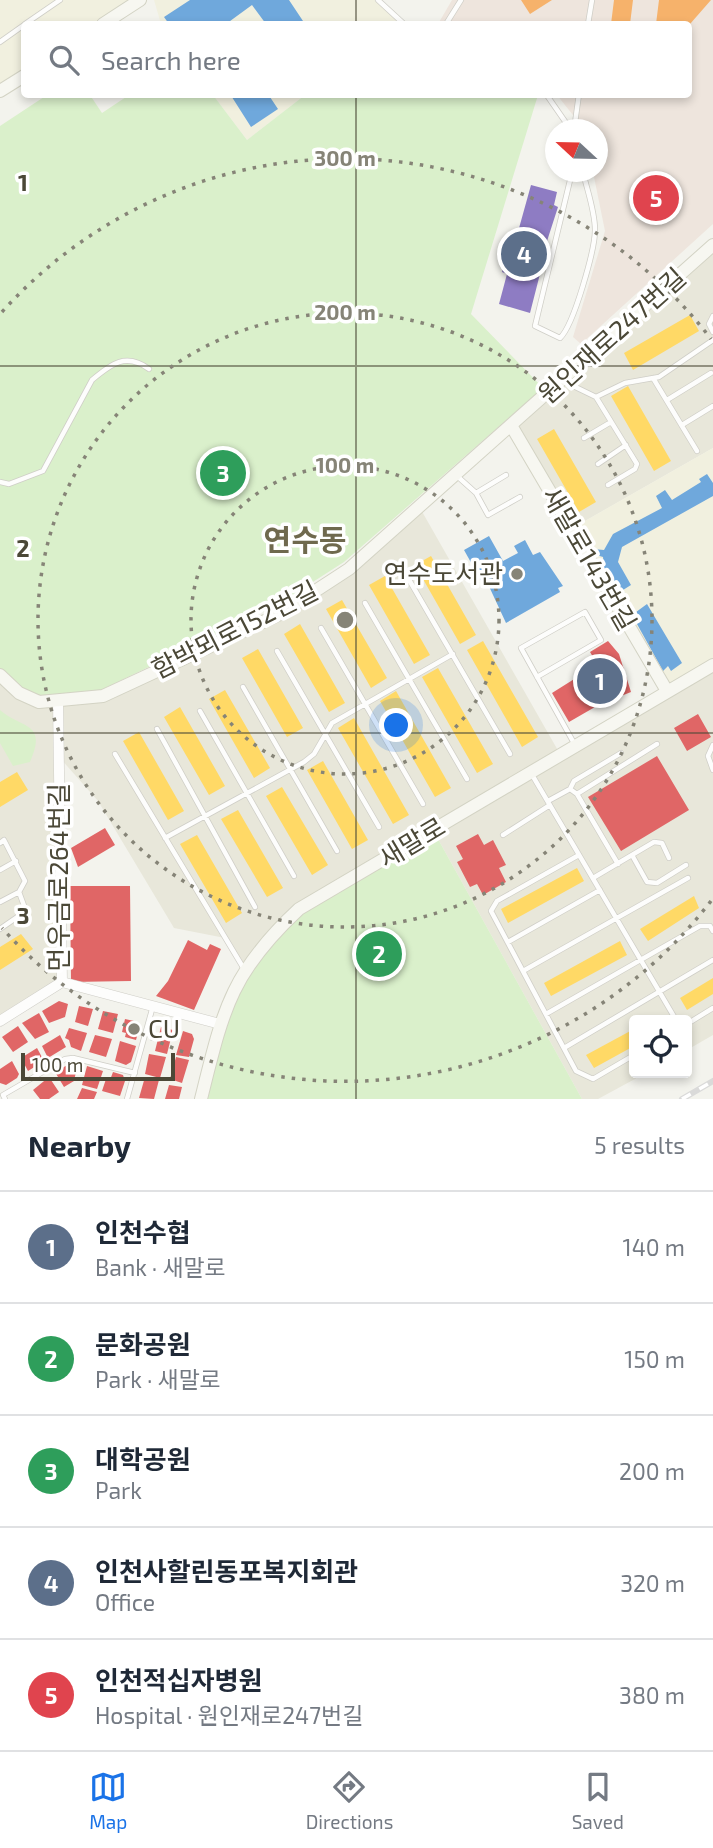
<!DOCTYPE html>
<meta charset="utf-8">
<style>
body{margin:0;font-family:"Exo 2","Noto Sans KR",sans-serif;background:#f2f2f3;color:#1f2937}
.controls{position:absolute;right:21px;bottom:21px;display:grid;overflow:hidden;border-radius:7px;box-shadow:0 4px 10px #0003}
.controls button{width:63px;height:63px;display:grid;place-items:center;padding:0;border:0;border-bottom:2px solid #e0e1e3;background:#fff;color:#1f2937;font:35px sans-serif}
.compass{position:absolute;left:545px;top:119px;width:63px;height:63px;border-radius:50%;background:#fff;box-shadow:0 4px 10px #0003;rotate:292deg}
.scale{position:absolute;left:21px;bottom:18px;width:154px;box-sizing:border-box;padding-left:7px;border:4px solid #4b4837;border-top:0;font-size:19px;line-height:24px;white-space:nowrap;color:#4b4837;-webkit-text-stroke:5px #fff;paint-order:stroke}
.you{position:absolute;left:397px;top:726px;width:24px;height:24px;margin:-18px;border:5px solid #fff;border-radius:50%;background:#1a73e8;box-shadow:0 0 0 10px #1a73e833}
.badge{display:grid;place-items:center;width:46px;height:46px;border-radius:50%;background:#1a73e8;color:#fff;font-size:23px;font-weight:700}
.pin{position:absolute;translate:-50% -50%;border:4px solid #fff;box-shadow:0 2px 7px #0006}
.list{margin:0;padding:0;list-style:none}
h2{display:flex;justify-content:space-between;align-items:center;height:91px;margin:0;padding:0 28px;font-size:30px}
h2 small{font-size:23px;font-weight:400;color:#747a83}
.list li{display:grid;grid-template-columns:46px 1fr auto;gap:21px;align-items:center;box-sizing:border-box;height:112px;padding:0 28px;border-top:2px solid #e0e1e3}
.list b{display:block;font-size:26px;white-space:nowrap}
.list p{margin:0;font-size:23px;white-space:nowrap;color:#747a83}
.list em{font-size:23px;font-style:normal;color:#747a83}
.icon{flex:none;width:38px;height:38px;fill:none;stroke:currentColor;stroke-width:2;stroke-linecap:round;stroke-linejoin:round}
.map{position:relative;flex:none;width:713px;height:1099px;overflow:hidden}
.search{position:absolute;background:#fff;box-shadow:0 4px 10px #0003;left:21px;right:21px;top:21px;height:77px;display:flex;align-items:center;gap:18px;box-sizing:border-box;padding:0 24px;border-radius:7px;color:#747a83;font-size:26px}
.sheet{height:651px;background:#fff}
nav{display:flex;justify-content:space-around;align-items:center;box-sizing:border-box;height:98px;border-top:2px solid #e0e1e3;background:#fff;font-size:19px;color:#747a83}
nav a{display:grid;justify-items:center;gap:4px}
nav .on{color:#1a73e8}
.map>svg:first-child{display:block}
</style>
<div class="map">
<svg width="713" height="1099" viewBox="0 0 713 1099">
<rect width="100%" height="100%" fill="#f3f3ed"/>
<!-- residential -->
<path fill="#e8e7da" d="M 713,245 L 713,448 L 571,529 L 512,427 Z
M 420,508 L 560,754 L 713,665 L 713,1035 L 687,1050 L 687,1020 L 634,1020 L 634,1073 L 646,1073 L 598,1099 L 582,1099 L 433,830 L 245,970 L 225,938 L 174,928 L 98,801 L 60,758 L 62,982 L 0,1022 L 0,675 L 39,702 L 103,696 L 280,614 L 349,569 Z"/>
<!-- education -->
<path fill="#f1f0df" d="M 0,0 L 140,0 L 103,24 L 24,24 L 24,76 L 0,91 Z
M 154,0 L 378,0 L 399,22 L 395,24 L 161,24 Z
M 213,95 L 305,95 L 247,140 Z
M 713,448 L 713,665 L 667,691 L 571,529 Z"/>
<!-- medical -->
<path fill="#eee5dd" d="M 452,0 L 713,0 L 713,224 L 581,344 L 573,337 L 605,231 L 593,172 L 598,172 L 598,130 L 584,129 L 557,95 L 688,94 L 688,24 L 438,24 Z"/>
<!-- green -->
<path fill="#daf0cb" d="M 47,95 L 90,95 L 102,113 L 129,95 L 213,95 L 247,140 L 305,95 L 538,95 L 471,314 L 543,388 L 344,562 L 277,605 L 101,690 L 41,696 L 21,688 L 0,668 L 0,126 Z
M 0,710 C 21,729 48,721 30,762 L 13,766 L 0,743 Z
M 433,830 L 582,1099 L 201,1099 L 230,995 L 299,909 Z"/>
<!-- homes -->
<path fill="#ffd966" d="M 690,315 L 699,331 L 633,370 L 624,353 Z
M 628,386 L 671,461 L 654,471 L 611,396 Z
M 554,429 L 596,502 L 579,512 L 537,439 Z
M 431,556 L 476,635 L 460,644 L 415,565 Z
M 385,576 L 430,655 L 414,664 L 369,585 Z
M 342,600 L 387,678 L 371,688 L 326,609 Z
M 300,624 L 345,703 L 329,712 L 284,634 Z
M 483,641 L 538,737 L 522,747 L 467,650 Z
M 258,649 L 303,728 L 287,737 L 242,658 Z
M 438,668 L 493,764 L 477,773 L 422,677 Z
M 225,690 L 270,768 L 254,778 L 209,699 Z
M 396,691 L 451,788 L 435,797 L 380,701 Z
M 180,707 L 225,786 L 209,795 L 164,717 Z
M 354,718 L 409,815 L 393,824 L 338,728 Z
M 139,732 L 184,811 L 168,820 L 123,741 Z
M 323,761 L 368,840 L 352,849 L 307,770 Z
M 17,772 L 28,790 L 0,807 L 0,782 Z
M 282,787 L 328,865 L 312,875 L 266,796 Z
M 238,810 L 283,888 L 267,897 L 221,819 Z
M 197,835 L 242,913 L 226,923 L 180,844 Z
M 577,868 L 584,881 L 508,923 L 501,909 Z
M 694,896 L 699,908 L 648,941 L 640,929 Z
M 21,934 L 33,949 L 0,970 L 0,947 Z
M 620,941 L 627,955 L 551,996 L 544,983 Z
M 713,978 L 713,994 L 687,1010 L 680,998 Z
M 634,1029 L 634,1046 L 594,1068 L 586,1055 Z"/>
<!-- shops -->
<path fill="#e06666" d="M 608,641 L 619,654 L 631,692 L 616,698 L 614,696 L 569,722 L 552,693 L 587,671 L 584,663 L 593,657 L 590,652 Z
M 698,714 L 711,737 L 687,751 L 674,728 Z
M 657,756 L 689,810 L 621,851 L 588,797 Z
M 105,828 L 115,845 L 78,867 L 71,848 Z
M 478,834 L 484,845 L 493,840 L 506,865 L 499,868 L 506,882 L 483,895 L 477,884 L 470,887 L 457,862 L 463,859 L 456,846 Z
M 70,886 L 130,886 L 131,981 L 71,982 Z
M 188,940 L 207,950 L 210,944 L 221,949 L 194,1010 L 156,996 L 168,981 Z
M 59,1001 L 68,1004 L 65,1017 L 49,1023 L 42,1011 Z
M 79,1006 L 93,1009 L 88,1026 L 75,1022 Z
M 103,1011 L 118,1014 L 113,1033 L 98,1029 Z
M 39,1013 L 49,1032 L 35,1039 L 22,1023 Z
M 125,1019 L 134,1021 L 139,1029 L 136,1040 L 125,1037 L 126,1033 L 122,1032 Z
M 18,1026 L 28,1042 L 13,1052 L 2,1037 Z
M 161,1027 L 173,1030 L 167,1054 L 155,1051 Z
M 69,1028 L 87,1033 L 81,1051 L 71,1047 L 69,1040 L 65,1038 Z
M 183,1031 L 192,1034 L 194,1039 L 189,1057 L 176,1055 Z
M 60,1035 L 66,1047 L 48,1058 L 42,1046 Z
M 95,1035 L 112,1039 L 106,1057 L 89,1052 Z
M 120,1041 L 136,1046 L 131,1062 L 126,1065 L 115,1061 Z
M 37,1048 L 44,1061 L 28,1071 L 21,1058 Z
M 149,1054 L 166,1057 L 160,1078 L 145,1074 Z
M 176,1057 L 189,1060 L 182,1083 L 170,1079 Z
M 12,1061 L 19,1074 L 17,1078 L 6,1085 L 0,1083 L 0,1069 Z
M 71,1063 L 76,1072 L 74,1081 L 64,1087 L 55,1072 Z
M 87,1066 L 103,1071 L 97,1089 L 82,1085 Z
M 113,1072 L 123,1075 L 125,1081 L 120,1096 L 102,1091 L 106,1079 L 110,1080 Z
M 49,1077 L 59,1092 L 49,1099 L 40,1099 L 33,1090 Z
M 145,1077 L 159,1080 L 154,1099 L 139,1098 Z
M 169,1085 L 182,1087 L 179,1099 L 165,1099 Z
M 82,1088 L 97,1092 L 94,1099 L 77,1099 Z"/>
<!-- offices -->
<path fill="#8e7cc3" d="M 531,185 L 557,192 L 554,205 L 558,207 L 538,269 L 541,270 L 530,313 L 499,304 L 507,274 L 502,272 L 511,238 L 516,239 Z"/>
<!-- schools -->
<path fill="#6fa8dc" d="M 190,0 L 289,0 L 305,24 L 266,24 L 252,5 L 226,24 L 169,24 L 164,17 Z
M 230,94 L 268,94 L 278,109 L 251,127 Z
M 707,474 L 713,483 L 713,496 L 622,547 L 618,562 L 631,585 L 623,590 L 626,595 L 622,598 L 604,568 L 603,557 L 593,554 L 593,549 L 604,550 L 613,534 L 662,508 L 656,496 L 665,490 L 672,500 L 701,482 L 699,479 Z
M 489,536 L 503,561 L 518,553 L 514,546 L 525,540 L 533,555 L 540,552 L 563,586 L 558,588 L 560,592 L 506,623 L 487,582 L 483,584 L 464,550 Z
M 647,604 L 682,663 L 671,671 L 668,666 L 663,671 L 632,615 Z"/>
<!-- health -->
<path fill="#f6b26b" d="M 521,0 L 552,0 L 530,14 Z
M 614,0 L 633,0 L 630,24 L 611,24 Z
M 659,0 L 711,0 L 690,24 L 656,24 Z"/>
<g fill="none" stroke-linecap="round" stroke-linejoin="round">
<!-- lane casing -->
<g stroke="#cfcec7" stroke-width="6">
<path id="lane" d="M 378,0 L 404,24
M 25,24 L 60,0
M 446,24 L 461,0
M 588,24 L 592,0
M 0,42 L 24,25
M 546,94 L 571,130
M 574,130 L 579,94
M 572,172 L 535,326 L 560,338 C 574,325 595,249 595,230 C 595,211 587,190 583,172
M 713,316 L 709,324 L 713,332
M 653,378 L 697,451
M 565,382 L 596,397 L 625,383 L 659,377 L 713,340
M 596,397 L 637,464 L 635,469 L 608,485
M 667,400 L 711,373
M 682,425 L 713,406
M 584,438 L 611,422
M 598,464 L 626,445
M 457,476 L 476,493 L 488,515 L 520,497
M 0,482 L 9,484 L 43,471 L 92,380 C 111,364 126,352 149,369
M 476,493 L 506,475
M 408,578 L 510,754
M 365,603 L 467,779
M 321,628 L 423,804
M 277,651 L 379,827
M 537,677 L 601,640 L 585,612 L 521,648 L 575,745
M 243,687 L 337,851
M 200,711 L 294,876
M 157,729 L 255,907
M 713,745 L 708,756 L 713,770
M 115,754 L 244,969
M 531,773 L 676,1020
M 570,789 L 577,794 L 657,744
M 577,794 L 618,864
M 548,801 L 570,789 L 574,781 L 621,753
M 503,835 L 550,805
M 165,838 L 304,762 L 314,754 L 332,723 L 453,654
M 0,843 L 4,840 L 25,881 L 19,892 L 0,902
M 579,855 L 497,901 L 491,911 L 576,1071 L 593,1079 L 634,1055
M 632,855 L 647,882 L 657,883 L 686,865
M 0,870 L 16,861
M 593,878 L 654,842 L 662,843 L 669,858
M 0,929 L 26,911 L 19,892
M 508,942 L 600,890
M 523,971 L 688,878
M 546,1014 L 700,926 L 710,926 L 713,931
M 687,1024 L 713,1008
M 564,1048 L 713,960
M 5,1099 L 3,1095 L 65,1059 L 73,1058 L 135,1073
M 127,1099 L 153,1006"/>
</g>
<!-- street casing -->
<g stroke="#cfcec7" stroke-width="11">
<path id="street" d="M 62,982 L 220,1024
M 0,1021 L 62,982 L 58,701"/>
</g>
<!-- secondary casing -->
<g stroke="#d3d3c4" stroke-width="14">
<path id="secondary" d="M 103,24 L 140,0
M 0,91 L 24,76
M 512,427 L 667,691
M 0,675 L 19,693 L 39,702 L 103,696 L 280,614 L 349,569 L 713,245
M 201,1099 C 223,1011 230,973 299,909 L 713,665"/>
</g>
<!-- lane -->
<use href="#lane" stroke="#fdfdfc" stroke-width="4.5"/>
<!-- street -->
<use href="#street" stroke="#fdfdfc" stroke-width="10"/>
<!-- secondary -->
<use href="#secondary" stroke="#f7f7f1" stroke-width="12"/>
<!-- rail casing -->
<g stroke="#dadad9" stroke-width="6">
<path id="rail" d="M 682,1099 L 713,1081"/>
</g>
<!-- rail -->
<use href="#rail" stroke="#fff" stroke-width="3.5" stroke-dasharray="10" stroke-linecap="butt"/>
</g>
<!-- grid -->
<path fill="none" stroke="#4b4837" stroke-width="2" stroke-opacity="0.55" d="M 356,0 L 356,24M 356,94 L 356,1099M 0,366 L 713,366M 0,733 L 713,733"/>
<!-- distance rings -->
<g fill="none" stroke="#868477" stroke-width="3.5" stroke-dasharray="3.5 7">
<circle cx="345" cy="620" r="154"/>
<circle cx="345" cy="620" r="307"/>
<path d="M711 901A461 461 0 0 1 2 928M2 312A461 461 0 0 1 711 339"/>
</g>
<!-- markers -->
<g fill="#868477" stroke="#fff" stroke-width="2.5">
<circle cx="517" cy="574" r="7"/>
<circle cx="134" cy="1029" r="7"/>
</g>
<g text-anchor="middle" stroke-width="7" stroke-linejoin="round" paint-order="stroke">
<!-- street labels -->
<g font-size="26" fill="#4b4837" stroke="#fff">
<text transform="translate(612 336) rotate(-42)" y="9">원인재로247번길</text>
<text transform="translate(589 559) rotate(60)" y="9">새말로143번길</text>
<text transform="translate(235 630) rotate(-27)" y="9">함박뫼로152번길</text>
<text transform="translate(412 843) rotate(-31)" y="9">새말로</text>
<text transform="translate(59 877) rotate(-90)" y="9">먼우금로264번길</text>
</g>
<!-- poi labels -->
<g font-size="26" fill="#4b4837" stroke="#fff" text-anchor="end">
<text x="503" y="583">연수도서관</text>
<text x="148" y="1038" text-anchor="start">CU</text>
</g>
<!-- quarter labels -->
<g font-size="30" font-weight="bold" fill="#6f694e" stroke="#fff">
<text x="305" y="551">연수동</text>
</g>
</g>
<g font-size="23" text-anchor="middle" font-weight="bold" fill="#4b4837" stroke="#fff" stroke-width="7" stroke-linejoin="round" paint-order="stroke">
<text x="23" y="191">1</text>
<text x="23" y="557">2</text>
<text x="23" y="924">3</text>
</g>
<circle cx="345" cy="620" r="10" fill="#868477" stroke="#fff" stroke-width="3.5"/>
<g font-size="21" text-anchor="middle" font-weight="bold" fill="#868477" stroke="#fff" stroke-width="7" stroke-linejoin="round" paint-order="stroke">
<text x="345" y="166">300 m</text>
<text x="345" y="320">200 m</text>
<text x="345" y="473">100 m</text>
</g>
</svg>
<div class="controls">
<button><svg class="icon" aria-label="locate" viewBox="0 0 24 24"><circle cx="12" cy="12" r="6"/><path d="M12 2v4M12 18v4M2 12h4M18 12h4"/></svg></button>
</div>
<svg class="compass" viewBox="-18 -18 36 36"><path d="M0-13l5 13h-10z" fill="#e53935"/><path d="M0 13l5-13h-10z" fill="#747a83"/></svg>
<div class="scale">100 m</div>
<div class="you"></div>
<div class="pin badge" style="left:600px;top:681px;background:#5c6f8a">1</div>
<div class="pin badge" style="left:379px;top:954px;background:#2e9e5b">2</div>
<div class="pin badge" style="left:223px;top:473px;background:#2e9e5b">3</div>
<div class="pin badge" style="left:524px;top:254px;background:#5c6f8a">4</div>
<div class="pin badge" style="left:656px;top:198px;background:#e0444e">5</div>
<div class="search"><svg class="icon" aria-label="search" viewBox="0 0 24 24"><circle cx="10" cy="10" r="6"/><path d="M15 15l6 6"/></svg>Search here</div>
</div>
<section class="sheet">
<h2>Nearby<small>5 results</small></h2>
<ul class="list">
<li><span class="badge" style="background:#5c6f8a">1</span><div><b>인천수협</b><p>Bank · 새말로</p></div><em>140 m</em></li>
<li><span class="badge" style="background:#2e9e5b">2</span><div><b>문화공원</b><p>Park · 새말로</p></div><em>150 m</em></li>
<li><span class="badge" style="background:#2e9e5b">3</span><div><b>대학공원</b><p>Park</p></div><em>200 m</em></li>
<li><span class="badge" style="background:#5c6f8a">4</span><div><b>인천사할린동포복지회관</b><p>Office</p></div><em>320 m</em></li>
<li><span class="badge" style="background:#e0444e">5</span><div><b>인천적십자병원</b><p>Hospital · 원인재로247번길</p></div><em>380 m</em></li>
</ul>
</section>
<nav>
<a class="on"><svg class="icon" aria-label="map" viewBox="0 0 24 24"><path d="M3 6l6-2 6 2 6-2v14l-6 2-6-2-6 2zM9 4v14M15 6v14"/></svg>Map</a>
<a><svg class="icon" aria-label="directions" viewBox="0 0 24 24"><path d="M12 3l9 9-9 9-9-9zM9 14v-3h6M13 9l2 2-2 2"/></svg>Directions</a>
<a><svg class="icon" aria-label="saved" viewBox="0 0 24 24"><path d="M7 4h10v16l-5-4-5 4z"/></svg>Saved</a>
</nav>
